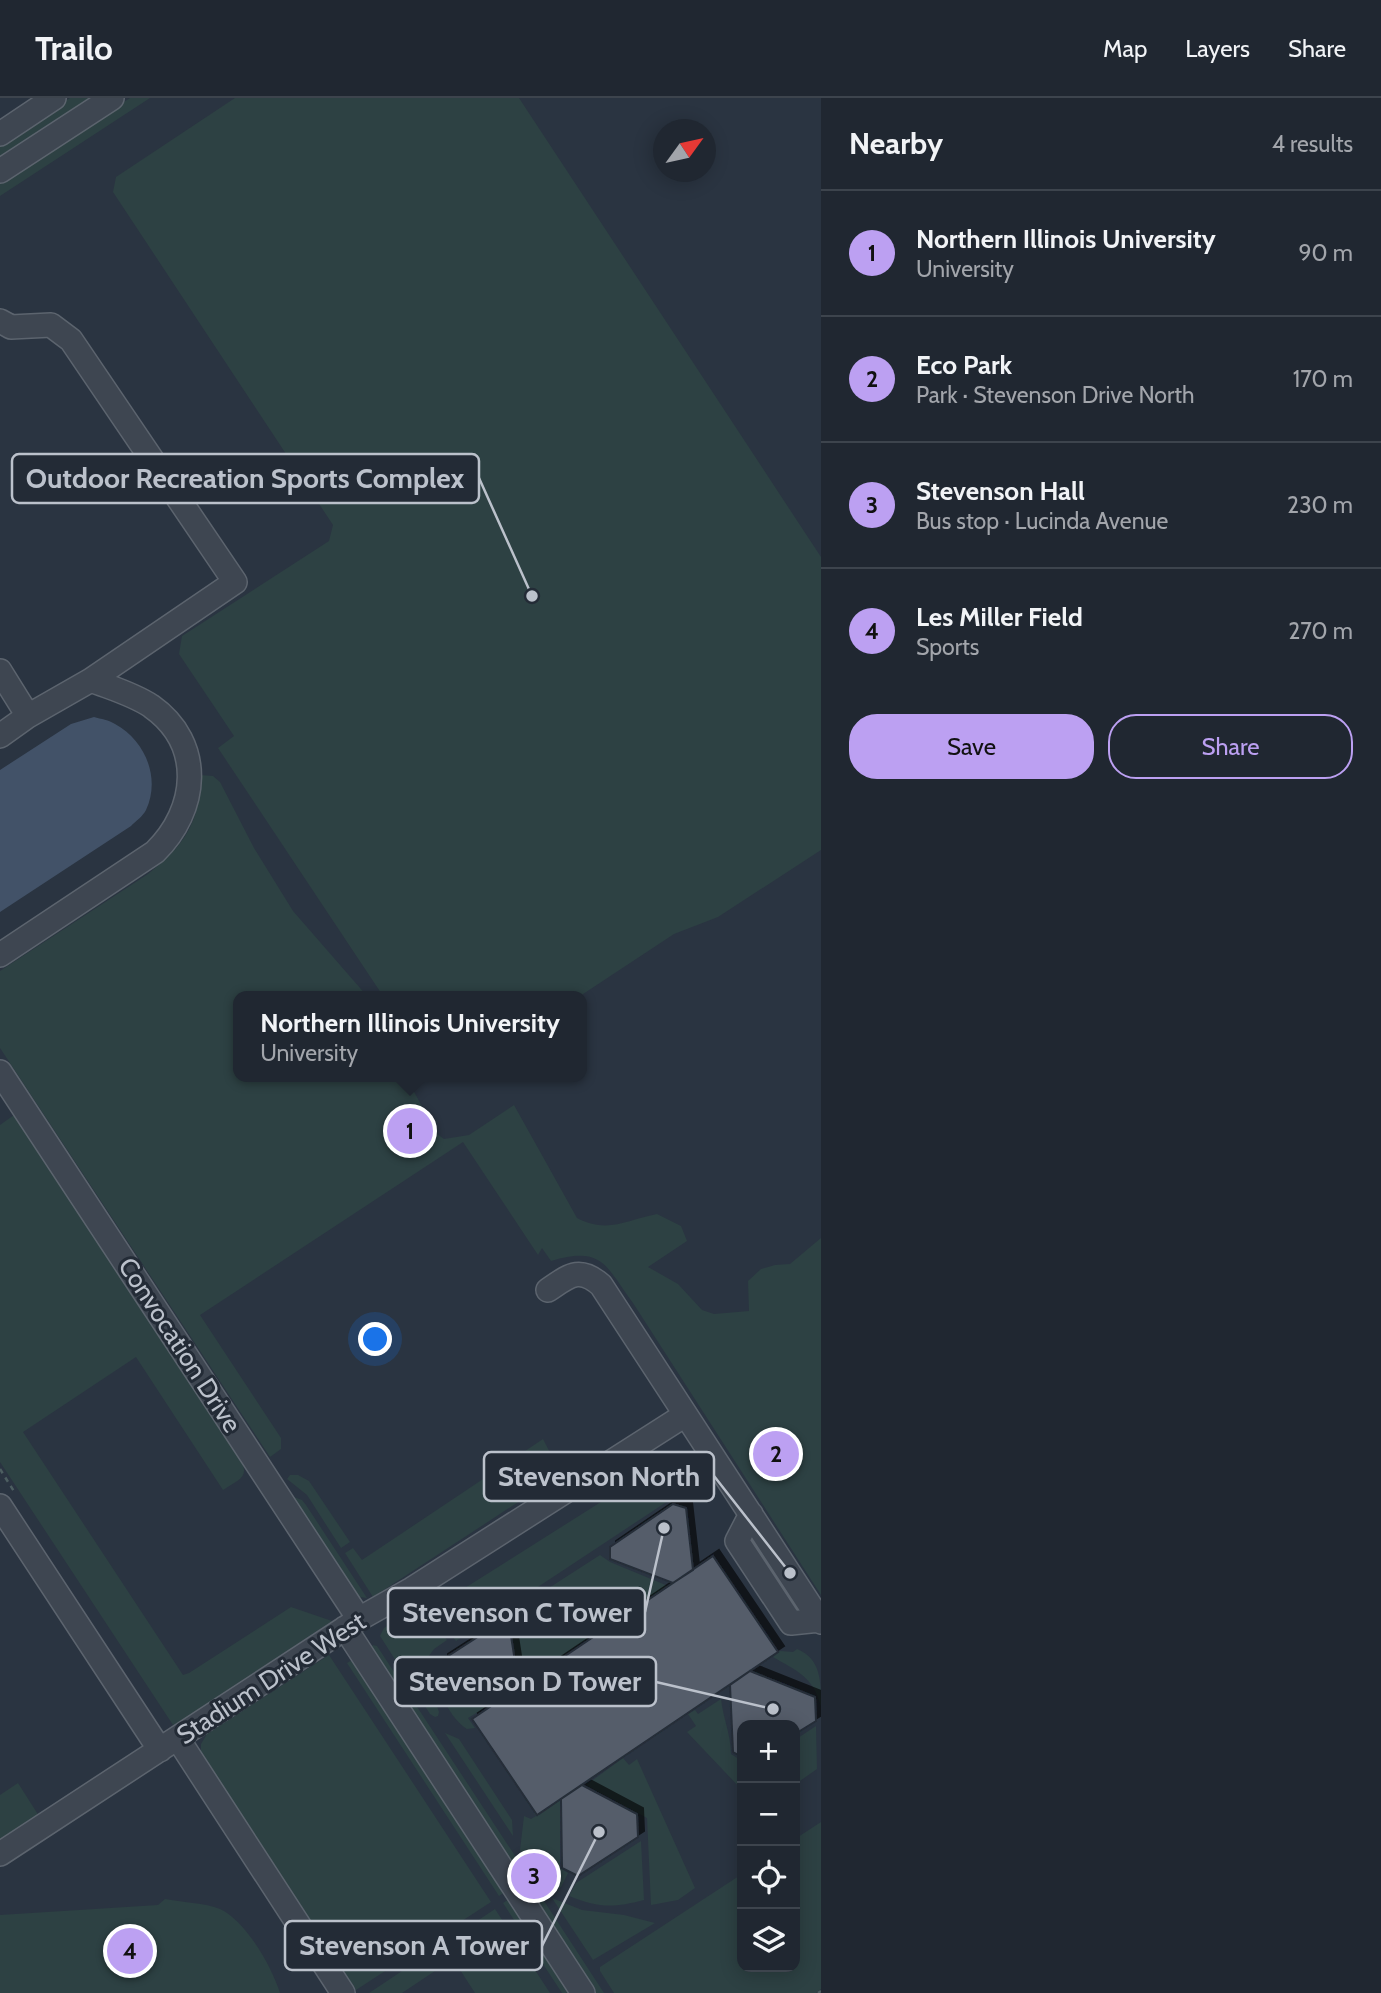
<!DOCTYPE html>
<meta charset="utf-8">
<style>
body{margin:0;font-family:Cabin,sans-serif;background:#2d333d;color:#f1f3f6}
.controls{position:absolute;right:21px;bottom:21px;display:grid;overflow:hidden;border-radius:14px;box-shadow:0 4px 18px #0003}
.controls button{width:63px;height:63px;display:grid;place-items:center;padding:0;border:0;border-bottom:2px solid #3d444d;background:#202731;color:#f1f3f6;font:35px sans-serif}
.compass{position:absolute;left:653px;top:21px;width:63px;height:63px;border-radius:50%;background:#202731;box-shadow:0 4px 18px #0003;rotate:57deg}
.you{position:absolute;left:376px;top:1242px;width:24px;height:24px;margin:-18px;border:5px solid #fff;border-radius:50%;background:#1a73e8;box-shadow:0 0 0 10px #1a73e833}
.badge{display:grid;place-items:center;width:46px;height:46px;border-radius:50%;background:#bca0f2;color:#111;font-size:23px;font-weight:700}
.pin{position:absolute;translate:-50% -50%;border:4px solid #fff;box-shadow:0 2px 7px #0006}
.popup{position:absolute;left:233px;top:893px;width:354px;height:91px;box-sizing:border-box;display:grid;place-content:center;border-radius:14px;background:#202731;filter:drop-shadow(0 2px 5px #0005);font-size:23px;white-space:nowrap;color:#a2a5ab}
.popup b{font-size:26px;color:#f1f3f6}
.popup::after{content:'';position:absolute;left:50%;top:100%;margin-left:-14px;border:14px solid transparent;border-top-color:#202731}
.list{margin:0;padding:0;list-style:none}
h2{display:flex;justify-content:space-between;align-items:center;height:91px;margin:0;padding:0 28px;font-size:30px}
h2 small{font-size:23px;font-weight:400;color:#a2a5ab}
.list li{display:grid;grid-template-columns:46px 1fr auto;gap:21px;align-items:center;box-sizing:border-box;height:126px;padding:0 28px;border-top:2px solid #3d444d}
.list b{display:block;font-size:26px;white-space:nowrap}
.list p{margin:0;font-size:23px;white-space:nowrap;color:#a2a5ab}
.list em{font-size:23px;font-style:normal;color:#a2a5ab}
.actions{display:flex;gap:14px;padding:21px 28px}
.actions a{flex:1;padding:16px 0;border:2px solid #bca0f2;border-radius:28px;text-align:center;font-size:24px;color:#bca0f2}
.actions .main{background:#bca0f2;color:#111}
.icon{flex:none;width:38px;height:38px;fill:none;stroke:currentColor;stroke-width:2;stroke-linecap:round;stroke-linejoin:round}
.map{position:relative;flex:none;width:821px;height:1895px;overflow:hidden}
header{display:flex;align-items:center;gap:42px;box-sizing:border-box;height:98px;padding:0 35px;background:#202731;border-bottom:2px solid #3d444d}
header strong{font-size:33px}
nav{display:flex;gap:38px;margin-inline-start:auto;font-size:24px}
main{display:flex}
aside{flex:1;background:#202731}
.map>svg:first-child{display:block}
</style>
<header>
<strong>Trailo</strong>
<nav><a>Map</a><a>Layers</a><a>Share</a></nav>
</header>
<main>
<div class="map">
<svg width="821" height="1895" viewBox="0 0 821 1895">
<defs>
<filter id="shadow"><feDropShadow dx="6" dy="-6" stdDeviation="0" flood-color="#0009"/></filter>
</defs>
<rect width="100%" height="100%" fill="#2a3441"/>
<!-- green -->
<path fill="#2d4143" d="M 70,0 L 89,0 L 0,58 L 0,46 Z
M 130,0 L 150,0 L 0,98 L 0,85 Z
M 235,0 L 519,0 L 821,459 L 821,752 L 718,819 L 674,836 L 580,898 L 383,898 L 218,650 L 234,638 L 179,556 L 182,538 L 329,443 L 333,427 L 113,94 L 116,79 Z
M 200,677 L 213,678 L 220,684 L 254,750 L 293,813 L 367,898 L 238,898 L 238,979 L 406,979 L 437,1036 L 444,1041 L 469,1037 L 514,1007 L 577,1120 C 608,1136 626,1122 657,1116 L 681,1128 L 687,1143 L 648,1169 L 678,1186 L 702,1212 L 714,1216 L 749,1213 L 748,1183 L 761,1171 L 775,1167 L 790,1166 L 821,1140 L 821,1497 L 633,1205 C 605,1167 603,1148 551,1163 L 542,1150 L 538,1157 L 463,1044 L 200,1217 L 281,1340 L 281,1351 L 270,1359 L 0,950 L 0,873 L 148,776 C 184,748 201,724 200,677 Z
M 14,1017 L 239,1359 C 251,1379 240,1381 223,1392 L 136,1259 L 23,1334 L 183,1577 L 189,1575 L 291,1509 L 332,1523 L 181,1623 L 173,1627 L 0,1364 L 0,1027 Z
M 543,1341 L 561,1376 L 373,1499 L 345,1455 L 353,1450 L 362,1462 Z
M 680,1354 L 691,1370 L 682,1391 L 671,1401 L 456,1543 L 430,1512 Z
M 290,1377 L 298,1377 L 309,1383 L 350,1444 L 341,1450 L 307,1397 L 287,1381 Z
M 291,1398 L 302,1402 L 306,1407 L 367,1500 L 360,1499 L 353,1494 Z
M 600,1457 L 610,1464 L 668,1488 L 521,1585 L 508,1521 L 510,1515 Z
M 411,1512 L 426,1516 L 447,1542 L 434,1551 L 426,1562 L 430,1588 L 439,1614 L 438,1618 L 435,1619 L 430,1616 L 380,1538 L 384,1530 Z
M 373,1547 L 377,1548 L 527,1776 L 522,1783 L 369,1550 Z
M 797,1551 C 821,1561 821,1582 821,1609 C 814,1579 797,1573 773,1559 L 780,1553 L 793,1554 Z
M 329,1557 L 491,1804 L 356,1892 L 201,1654 L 201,1646 L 207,1636 Z
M 352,1562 L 505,1794 L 499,1798 L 347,1565 Z
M 435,1576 L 444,1578 L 447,1591 L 491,1606 L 468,1620 L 475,1630 L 467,1631 C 449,1619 441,1597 435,1576 Z
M 721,1601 C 723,1620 731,1637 731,1656 L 742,1663 L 742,1692 L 687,1634 L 696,1628 L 688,1616 L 695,1612 L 698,1616 Z
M 816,1628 L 817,1671 L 797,1685 L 795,1684 L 795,1642 Z
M 445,1635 L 459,1641 L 512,1722 L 513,1738 Z
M 623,1660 L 629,1667 L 637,1661 L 695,1790 L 678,1802 L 651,1807 L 647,1720 L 586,1687 Z
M 18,1685 L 39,1718 L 0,1743 L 0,1697 Z
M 560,1702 L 560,1770 L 568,1775 L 561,1789 L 556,1791 L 538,1780 L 520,1752 L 524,1718 L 531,1721 L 536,1718 L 534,1715 L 536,1713 L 539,1717 Z
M 821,1724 L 821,1891 L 816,1895 L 614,1895 L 600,1873 L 600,1869 L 742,1776 L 742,1869 L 795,1869 L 795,1741 Z
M 641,1743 L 644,1802 C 613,1810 599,1810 569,1798 L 576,1785 Z
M 533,1786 L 604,1895 L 596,1895 L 527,1789 Z
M 552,1800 L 582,1812 L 624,1817 L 655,1825 L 593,1862 Z
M 165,1801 C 180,1804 206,1805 220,1811 C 246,1823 272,1869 280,1895 L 0,1895 L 0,1817 L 158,1807 Z
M 509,1801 L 570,1895 L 562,1895 L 503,1805 Z
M 495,1811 L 550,1895 L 475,1895 L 453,1861 L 402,1895 L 369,1895 Z"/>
<!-- water -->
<path fill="#425268" d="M 94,619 C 101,621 109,622 115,626 C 145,642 161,680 146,712 C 143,718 136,723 131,728 L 0,814 L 0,672 L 71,626 Z"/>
<!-- building -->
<path fill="#545d6b" stroke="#252d38" stroke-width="2" filter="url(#shadow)" d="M 673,1406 L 686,1410 L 693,1472 L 673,1485 L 610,1461 L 610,1449 Z
M 713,1458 L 778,1554 L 537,1717 L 472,1621 Z
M 504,1522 L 509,1525 L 519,1589 L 495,1606 L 447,1589 L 442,1562 Z
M 750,1573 L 815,1599 L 816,1623 L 795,1636 L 795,1627 L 742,1627 L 742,1659 L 733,1654 L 730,1587 Z
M 582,1687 L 637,1716 L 638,1739 L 578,1778 L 562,1770 L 561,1701 Z"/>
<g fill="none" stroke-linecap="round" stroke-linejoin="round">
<!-- minor casing -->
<g stroke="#5c646e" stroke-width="26">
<path id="minor" d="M 0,36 L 54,0
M 0,73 L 112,0
M 0,223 L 11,229 L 51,227 L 71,242 L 235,484 L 91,582 L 28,618
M 0,573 L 28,618 L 0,638
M 0,857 L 155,754 C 198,712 205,646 151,608 C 133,596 111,590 91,582
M 0,974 L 359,1521
M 548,1192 C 569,1178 579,1168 601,1187 L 821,1524
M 0,1408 L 160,1652
M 751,1416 L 737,1443 L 791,1525 L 820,1522
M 345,1530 L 583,1895
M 178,1641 L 343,1895
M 0,1756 L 359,1521 L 412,1491 L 685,1317"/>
</g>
<!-- path -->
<path stroke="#4d5e61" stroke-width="2.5" stroke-dasharray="5 5" stroke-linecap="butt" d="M 0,1371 L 15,1395
M 818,1895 L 821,1893"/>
<!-- minor -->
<use href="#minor" stroke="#3e4651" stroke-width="23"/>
</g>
<g text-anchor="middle" stroke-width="6" stroke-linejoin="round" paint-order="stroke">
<!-- street labels -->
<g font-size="26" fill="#bbc1cb" stroke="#232b36">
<text transform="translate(180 1247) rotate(57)" y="9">Convocation Drive</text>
<text transform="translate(271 1580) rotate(-33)" y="9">Stadium Drive West</text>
</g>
</g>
<!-- callouts -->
<path fill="none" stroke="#bbc1cb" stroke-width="2.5" d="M532 498L479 380M790 1475L714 1378M664 1430L645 1514M773 1611L656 1584M599 1734L542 1848"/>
<g fill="#bbc1cb" stroke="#232b36" stroke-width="2.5">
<circle cx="532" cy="498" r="7"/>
<circle cx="790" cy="1475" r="7"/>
<circle cx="664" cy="1430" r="7"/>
<circle cx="773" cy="1611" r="7"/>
<circle cx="599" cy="1734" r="7"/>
</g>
<g fill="#232b36" stroke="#bbc1cb" stroke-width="2.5">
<rect x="12" y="356" width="467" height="49" rx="7"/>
<rect x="484" y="1354" width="230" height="49" rx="7"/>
<rect x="388" y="1490" width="257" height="49" rx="7"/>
<rect x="395" y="1559" width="261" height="49" rx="7"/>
<rect x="285" y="1823" width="257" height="49" rx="7"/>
</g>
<g font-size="28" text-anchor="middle" font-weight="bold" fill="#bbc1cb">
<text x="245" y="390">Outdoor Recreation Sports Complex</text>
<text x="599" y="1388">Stevenson North</text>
<text x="517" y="1524">Stevenson C Tower</text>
<text x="525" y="1593">Stevenson D Tower</text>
<text x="414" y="1857">Stevenson A Tower</text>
</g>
</svg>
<div class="controls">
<button>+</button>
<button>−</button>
<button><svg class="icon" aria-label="locate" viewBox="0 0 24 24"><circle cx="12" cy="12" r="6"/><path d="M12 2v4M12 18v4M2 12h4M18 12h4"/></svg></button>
<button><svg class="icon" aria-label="layers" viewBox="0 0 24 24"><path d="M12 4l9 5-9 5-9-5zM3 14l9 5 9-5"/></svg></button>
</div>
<svg class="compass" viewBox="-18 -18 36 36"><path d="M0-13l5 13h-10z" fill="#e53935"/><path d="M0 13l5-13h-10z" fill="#a2a5ab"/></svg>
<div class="you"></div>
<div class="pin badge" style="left:410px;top:1033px">1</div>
<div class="popup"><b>Northern Illinois University</b>University</div>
<div class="pin badge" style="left:776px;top:1356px">2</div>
<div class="pin badge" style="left:534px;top:1778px">3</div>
<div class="pin badge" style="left:130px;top:1853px">4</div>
</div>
<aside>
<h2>Nearby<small>4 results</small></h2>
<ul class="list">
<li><span class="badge">1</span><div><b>Northern Illinois University</b><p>University</p></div><em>90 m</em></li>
<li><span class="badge">2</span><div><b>Eco Park</b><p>Park · Stevenson Drive North</p></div><em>170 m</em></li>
<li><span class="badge">3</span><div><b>Stevenson Hall</b><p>Bus stop · Lucinda Avenue</p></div><em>230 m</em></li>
<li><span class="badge">4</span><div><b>Les Miller Field</b><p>Sports</p></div><em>270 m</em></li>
</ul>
<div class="actions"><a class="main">Save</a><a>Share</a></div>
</aside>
</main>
